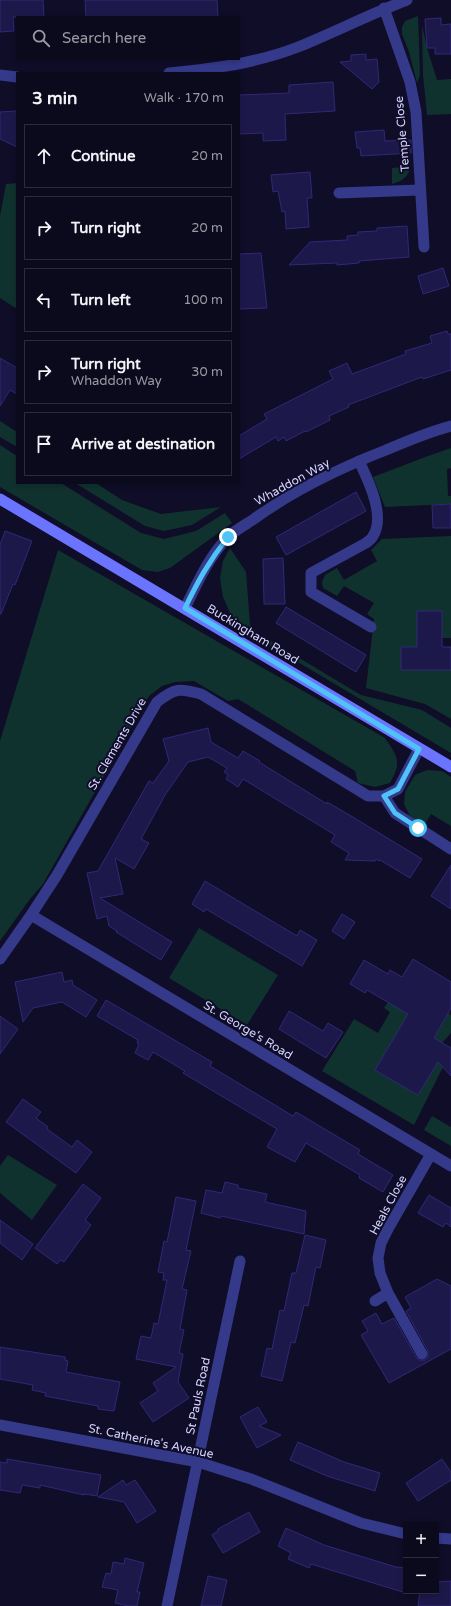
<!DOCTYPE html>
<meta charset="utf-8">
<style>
body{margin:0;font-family:"Varela Round",sans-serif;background:#19182a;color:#f1f3f6}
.controls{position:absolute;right:12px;bottom:12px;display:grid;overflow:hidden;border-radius:0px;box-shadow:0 2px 6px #0003}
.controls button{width:36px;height:36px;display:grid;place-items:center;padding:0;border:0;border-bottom:1px solid #2b2b3b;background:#0b0a1d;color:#f1f3f6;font:20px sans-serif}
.stop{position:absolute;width:12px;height:12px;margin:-9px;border:3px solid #4fc3f7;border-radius:50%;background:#fff}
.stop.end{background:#4fc3f7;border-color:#fff;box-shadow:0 1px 4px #0008}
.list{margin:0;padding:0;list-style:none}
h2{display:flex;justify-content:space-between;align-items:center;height:52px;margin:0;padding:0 16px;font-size:17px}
h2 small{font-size:13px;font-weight:400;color:#9a9aa4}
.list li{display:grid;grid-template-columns:26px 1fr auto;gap:12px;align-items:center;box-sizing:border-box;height:64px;margin:0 8px 8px;padding:0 8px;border:1px solid #2b2b3b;border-radius:0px}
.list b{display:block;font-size:15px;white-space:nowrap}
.list p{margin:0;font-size:13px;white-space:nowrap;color:#9a9aa4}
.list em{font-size:13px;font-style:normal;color:#9a9aa4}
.icon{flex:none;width:22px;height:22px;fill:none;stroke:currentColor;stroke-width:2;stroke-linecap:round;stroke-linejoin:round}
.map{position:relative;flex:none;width:451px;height:1606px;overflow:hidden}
.search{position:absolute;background:#0b0a1d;box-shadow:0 2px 6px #0003;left:16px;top:16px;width:224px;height:44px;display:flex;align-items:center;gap:10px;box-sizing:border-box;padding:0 14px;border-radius:0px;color:#9a9aa4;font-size:15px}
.panel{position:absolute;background:#0b0a1d;box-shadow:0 2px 6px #0003;left:16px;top:72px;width:224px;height:412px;border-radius:0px}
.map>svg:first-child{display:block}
</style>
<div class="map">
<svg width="451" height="1606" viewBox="0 0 451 1606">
<rect width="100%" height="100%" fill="#0f0d27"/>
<!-- green -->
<path fill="#10322e" d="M 418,16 L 420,75 L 417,83 L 409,52 L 402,34 L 402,27 L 405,21 Z
M 422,25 L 427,48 L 437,80 L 451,79 L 451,114 L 427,115 L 423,75 Z
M 411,166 C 408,177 403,181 392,184 L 392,168 Z
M 17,183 L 17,309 L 0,298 L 0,216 L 6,184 Z
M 0,421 L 17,432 L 17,447 L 0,437 Z
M 0,445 L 17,456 L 17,483 L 61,483 L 141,533 L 164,539 L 196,531 L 225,513 L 232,523 L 170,568 L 158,572 L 142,570 L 0,487 Z
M 451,448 L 451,468 L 447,469 L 448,496 L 451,496 L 451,504 L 385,507 L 373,477 L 428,456 Z
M 75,483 L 96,483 L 122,500 L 161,514 L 221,507 L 192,525 L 164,531 L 145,526 Z
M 451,536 L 451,638 L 442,638 L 442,611 L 417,611 L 417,638 L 423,647 L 401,647 L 401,670 L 451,670 L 451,719 L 425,704 L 366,688 L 374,619 L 367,614 L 374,603 L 344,586 L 337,596 L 323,588 L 322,582 L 325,575 L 337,568 L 344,580 L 377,561 L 371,550 L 382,539 Z
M 230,548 L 246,572 L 250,624 L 256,632 L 361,695 L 422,710 L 451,728 L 451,753 L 249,633 L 231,615 L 223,597 L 220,578 L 223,561 Z
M 58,550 L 385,738 C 398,757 402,762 390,783 L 375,787 L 358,783 L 355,771 L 238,699 L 228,701 L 194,681 L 175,682 L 162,686 L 149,696 L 43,884 L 30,899 L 0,941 L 0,741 Z
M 427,770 L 442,771 L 451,777 L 451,826 L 431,814 L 424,826 L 410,816 L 404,804 L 405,792 L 415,775 Z
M 199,928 L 278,975 L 247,1025 L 169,978 Z
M 388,1002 L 416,1019 L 375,1070 L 418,1095 L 444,1052 L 449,1055 L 414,1125 L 322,1071 L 354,1019 L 378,1033 L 390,1012 L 384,1008 Z
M 448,1013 L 451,1015 L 451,1033 L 442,1043 L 419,1029 L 438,1031 Z
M 432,1116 L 451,1127 L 451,1146 L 424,1130 Z
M 8,1155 L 57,1185 L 32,1220 L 0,1193 L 0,1166 Z"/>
<!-- building -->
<path fill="#1d184a" stroke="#302878" d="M 0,0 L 43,0 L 44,17 L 13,17 L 14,31 L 0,32 Z
M 85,0 L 217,0 L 218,17 L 86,17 Z
M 441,18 L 441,25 L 451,24 L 451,54 L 435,54 L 435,48 L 427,48 L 425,19 Z
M 366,54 L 366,60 L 377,59 L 379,82 L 372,89 L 340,62 L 351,61 L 351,55 Z
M 333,82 L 335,111 L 285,114 L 286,140 L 263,141 L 263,133 L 239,134 L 239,95 L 289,93 L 289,85 Z
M 16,111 L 17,123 L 17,147 L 0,139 L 0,112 Z
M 384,130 L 385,141 L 411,140 L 411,153 L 361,156 L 360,148 L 357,148 L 355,132 Z
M 310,172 L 312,198 L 307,198 L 309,227 L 286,229 L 285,211 L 282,212 L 278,191 L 273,192 L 271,175 Z
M 407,226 L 409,257 L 359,261 L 359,263 L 337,265 L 337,263 L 289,265 L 310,242 L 347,240 L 347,236 L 358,235 L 358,232 L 377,231 L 377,228 Z
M 261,253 L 267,308 L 239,309 L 239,254 Z
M 443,268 L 449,286 L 423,294 L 418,276 Z
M 447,331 L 448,334 L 451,334 L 451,370 L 423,379 L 422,377 L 348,405 L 349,407 L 329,416 L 330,420 L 306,432 L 305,431 L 286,441 L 284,437 L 278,441 L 276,437 L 239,459 L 239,436 L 267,419 L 264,414 L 333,379 L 329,371 L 347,363 L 352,374 L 406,354 L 405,351 L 432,343 L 430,336 Z
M 0,358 L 17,368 L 17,394 L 10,390 L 0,406 Z
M 356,492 L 366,511 L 286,555 L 276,537 Z
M 451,504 L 451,528 L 433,528 L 432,505 Z
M 5,531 L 32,541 L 15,585 L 13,584 L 1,614 L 0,614 L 0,545 Z
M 283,558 L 285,604 L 264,604 L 263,559 Z
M 286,607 L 366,655 L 356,672 L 276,623 Z
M 417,611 L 442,611 L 442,647 L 451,647 L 451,670 L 401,670 L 401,647 L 417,647 Z
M 208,728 L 211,742 L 238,758 L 243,751 L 260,761 L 259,762 L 327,804 L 327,802 L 351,816 L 422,859 L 410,878 L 380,860 L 379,861 L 376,859 L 375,861 L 345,860 L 349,853 L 331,842 L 335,835 L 243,779 L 238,787 L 226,779 L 228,775 L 224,772 L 227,768 L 208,757 L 188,762 L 165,795 L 141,839 L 149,843 L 134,869 L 115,858 L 123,894 L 100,898 L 172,942 L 161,960 L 116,932 L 117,931 L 109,926 L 107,916 L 97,919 L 87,873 L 98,871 L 149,781 L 153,783 L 169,761 L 163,739 Z
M 451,865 L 451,909 L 431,896 Z
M 205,881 L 297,936 L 300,930 L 317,940 L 302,966 L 206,909 L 204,912 L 192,904 Z
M 342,914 L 355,922 L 344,939 L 332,931 Z
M 413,959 L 451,982 L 451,1008 L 434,1038 L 451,1048 L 451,1076 L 438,1062 L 418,1095 L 375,1070 L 408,1014 L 367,990 L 365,993 L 350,984 L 364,960 L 388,974 L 390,970 L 402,977 Z
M 62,972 L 64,982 L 72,980 L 73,985 L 97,1000 L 86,1017 L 62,1002 L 33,1008 L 23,1022 L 15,982 Z
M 106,1000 L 212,1062 L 210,1066 L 293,1116 L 296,1112 L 360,1150 L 358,1154 L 393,1175 L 383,1192 L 359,1178 L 360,1175 L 306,1143 L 295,1162 L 267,1147 L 277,1129 L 183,1073 L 185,1071 L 153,1052 L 148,1060 L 135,1053 L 139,1044 L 137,1043 L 138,1040 L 97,1016 Z
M 289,1011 L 323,1031 L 328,1023 L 343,1032 L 326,1058 L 279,1029 Z
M 0,1016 L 18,1029 L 0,1054 Z
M 23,1099 L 41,1112 L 36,1118 L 48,1127 L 47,1129 L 72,1147 L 77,1140 L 92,1152 L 76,1173 L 6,1122 Z
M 225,1182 L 238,1185 L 238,1188 L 267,1194 L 265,1202 L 306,1211 L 304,1234 L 221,1216 L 220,1218 L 201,1213 L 206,1190 L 222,1193 Z
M 83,1184 L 101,1198 L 85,1220 L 91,1225 L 64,1262 L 60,1260 L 57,1264 L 35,1248 Z
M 429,1195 L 451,1208 L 451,1227 L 446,1223 L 443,1227 L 418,1213 Z
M 176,1197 L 196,1201 L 186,1250 L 191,1251 L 182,1289 L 187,1290 L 180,1329 L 184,1330 L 179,1353 L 183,1354 L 178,1382 L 189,1398 L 153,1422 L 140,1403 L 158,1391 L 153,1383 L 176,1367 L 136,1359 L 141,1336 L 151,1338 L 154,1323 L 158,1324 L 167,1280 L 163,1280 L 164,1273 L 158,1272 L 164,1241 L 167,1242 Z
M 0,1220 L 33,1244 L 22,1260 L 0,1243 Z
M 305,1235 L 326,1240 L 320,1268 L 316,1267 L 308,1306 L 304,1305 L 295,1343 L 291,1342 L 282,1381 L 261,1376 L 267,1348 L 272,1349 L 280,1310 L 284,1311 L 292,1273 L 296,1273 Z
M 437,1279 L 451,1286 L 451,1349 L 389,1383 L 361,1335 L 368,1331 L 362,1321 L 376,1313 L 382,1324 L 394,1318 L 416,1357 L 419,1360 L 425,1360 L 428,1357 L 428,1351 L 406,1311 L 411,1308 L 405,1297 Z
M 0,1347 L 65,1357 L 65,1360 L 68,1361 L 66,1372 L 120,1382 L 114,1411 L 98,1409 L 98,1406 L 45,1396 L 46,1393 L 32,1390 L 33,1385 L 0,1379 Z
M 258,1407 L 267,1422 L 259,1426 L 281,1435 L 257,1448 L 240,1417 Z
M 298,1442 L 344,1462 L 380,1473 L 375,1491 L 327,1476 L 290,1460 Z
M 7,1459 L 101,1475 L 97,1496 L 84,1494 L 84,1495 L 40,1485 L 40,1488 L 22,1485 L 20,1493 L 0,1490 L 0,1462 L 7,1463 Z
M 442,1459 L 451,1472 L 451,1480 L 418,1501 L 406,1483 Z
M 123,1480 L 126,1485 L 135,1480 L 156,1511 L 137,1523 L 124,1502 L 98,1497 Z
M 249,1512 L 260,1532 L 223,1553 L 212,1535 L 218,1531 L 218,1529 Z
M 286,1528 L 324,1545 L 396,1567 L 406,1568 L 406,1593 L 311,1564 L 309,1568 L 288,1559 L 291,1553 L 278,1546 Z
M 125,1558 L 144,1563 L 137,1592 L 140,1592 L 137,1606 L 129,1606 L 115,1603 L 118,1590 L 102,1587 L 106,1573 L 111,1574 L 113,1562 L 124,1564 Z
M 208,1576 L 227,1580 L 221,1606 L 201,1606 Z
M 451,1581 L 451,1606 L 418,1606 L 420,1591 L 436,1591 L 436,1582 Z"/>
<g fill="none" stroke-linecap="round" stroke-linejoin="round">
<!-- minor -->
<path stroke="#34398a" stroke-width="11" d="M 384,8 L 410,82 L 416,112 L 424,247
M 169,73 C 213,69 257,63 298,47 C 335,32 370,14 407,0
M 0,75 L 17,77
M 339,193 L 419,190
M 359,461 C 368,480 386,516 373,536 C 372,539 368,541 366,543 L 311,573 L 311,592 L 371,627
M 384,796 L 395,813 L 451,849
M 31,915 L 451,1166
M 0,959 L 31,915 L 57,875 L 157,702 C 175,688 179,688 201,694 L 368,796 L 384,796 L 398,789 L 419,749
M 375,1301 L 388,1293
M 422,1354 L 388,1293 L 380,1273 L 378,1258 L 381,1243 L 388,1229 L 431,1154
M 0,1425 L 198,1462 L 251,1479 L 361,1523 L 406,1534
M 436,1538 L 451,1539
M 167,1606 L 240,1261"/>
<!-- tertiary -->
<path stroke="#34398a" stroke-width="11" d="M 185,608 C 197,584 208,558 227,538 C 234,531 245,525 254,519 C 294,490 340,468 386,450 C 407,441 428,432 451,426"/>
<!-- secondary -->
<path stroke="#6b74ff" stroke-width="11" d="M 0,499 L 451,767"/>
</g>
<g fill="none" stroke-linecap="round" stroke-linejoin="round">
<!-- route -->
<path stroke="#4fc3f7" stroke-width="5" d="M 228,537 C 209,561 198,581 185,608 L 419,749 L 398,789 L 384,796 L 395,813 L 418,828"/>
</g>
<g text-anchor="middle" stroke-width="4" stroke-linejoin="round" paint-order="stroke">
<!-- street labels -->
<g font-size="12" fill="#d5d4ff" stroke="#0f0d27">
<text transform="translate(402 134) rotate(-95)" y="4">Temple Close</text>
<text transform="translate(292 482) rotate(-29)" y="4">Whaddon Way</text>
<text transform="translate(253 634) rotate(31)" y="4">Buckingham Road</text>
<text transform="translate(117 744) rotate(-60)" y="4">St. Clements Drive</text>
<text transform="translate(248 1030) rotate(31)" y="4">St. George's Road</text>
<text transform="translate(388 1205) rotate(-62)" y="4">Heals Close</text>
<text transform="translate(198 1396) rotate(-78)" y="4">St Pauls Road</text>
<text transform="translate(151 1441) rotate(12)" y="4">St. Catherine's Avenue</text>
</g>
</g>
</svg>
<div class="controls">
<button>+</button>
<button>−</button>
</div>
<div class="stop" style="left:418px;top:828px"></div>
<div class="stop end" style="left:228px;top:537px"></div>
<div class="search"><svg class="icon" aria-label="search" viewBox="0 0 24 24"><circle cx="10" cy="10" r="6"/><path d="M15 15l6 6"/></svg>Search here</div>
<section class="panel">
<h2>3 min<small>Walk · 170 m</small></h2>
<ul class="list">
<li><svg class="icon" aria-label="ahead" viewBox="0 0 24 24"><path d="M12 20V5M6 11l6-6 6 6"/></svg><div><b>Continue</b></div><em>20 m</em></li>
<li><svg class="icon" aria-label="right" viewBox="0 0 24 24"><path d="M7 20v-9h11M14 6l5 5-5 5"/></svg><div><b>Turn right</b></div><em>20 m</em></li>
<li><svg class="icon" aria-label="left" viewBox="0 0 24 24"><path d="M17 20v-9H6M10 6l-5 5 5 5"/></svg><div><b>Turn left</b></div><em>100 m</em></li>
<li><svg class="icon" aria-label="right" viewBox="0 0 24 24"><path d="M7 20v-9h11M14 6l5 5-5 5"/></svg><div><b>Turn right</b><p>Whaddon Way</p></div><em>30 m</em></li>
<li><svg class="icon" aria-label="arrive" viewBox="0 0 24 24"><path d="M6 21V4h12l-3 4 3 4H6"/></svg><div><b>Arrive at destination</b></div></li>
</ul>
</section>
</div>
